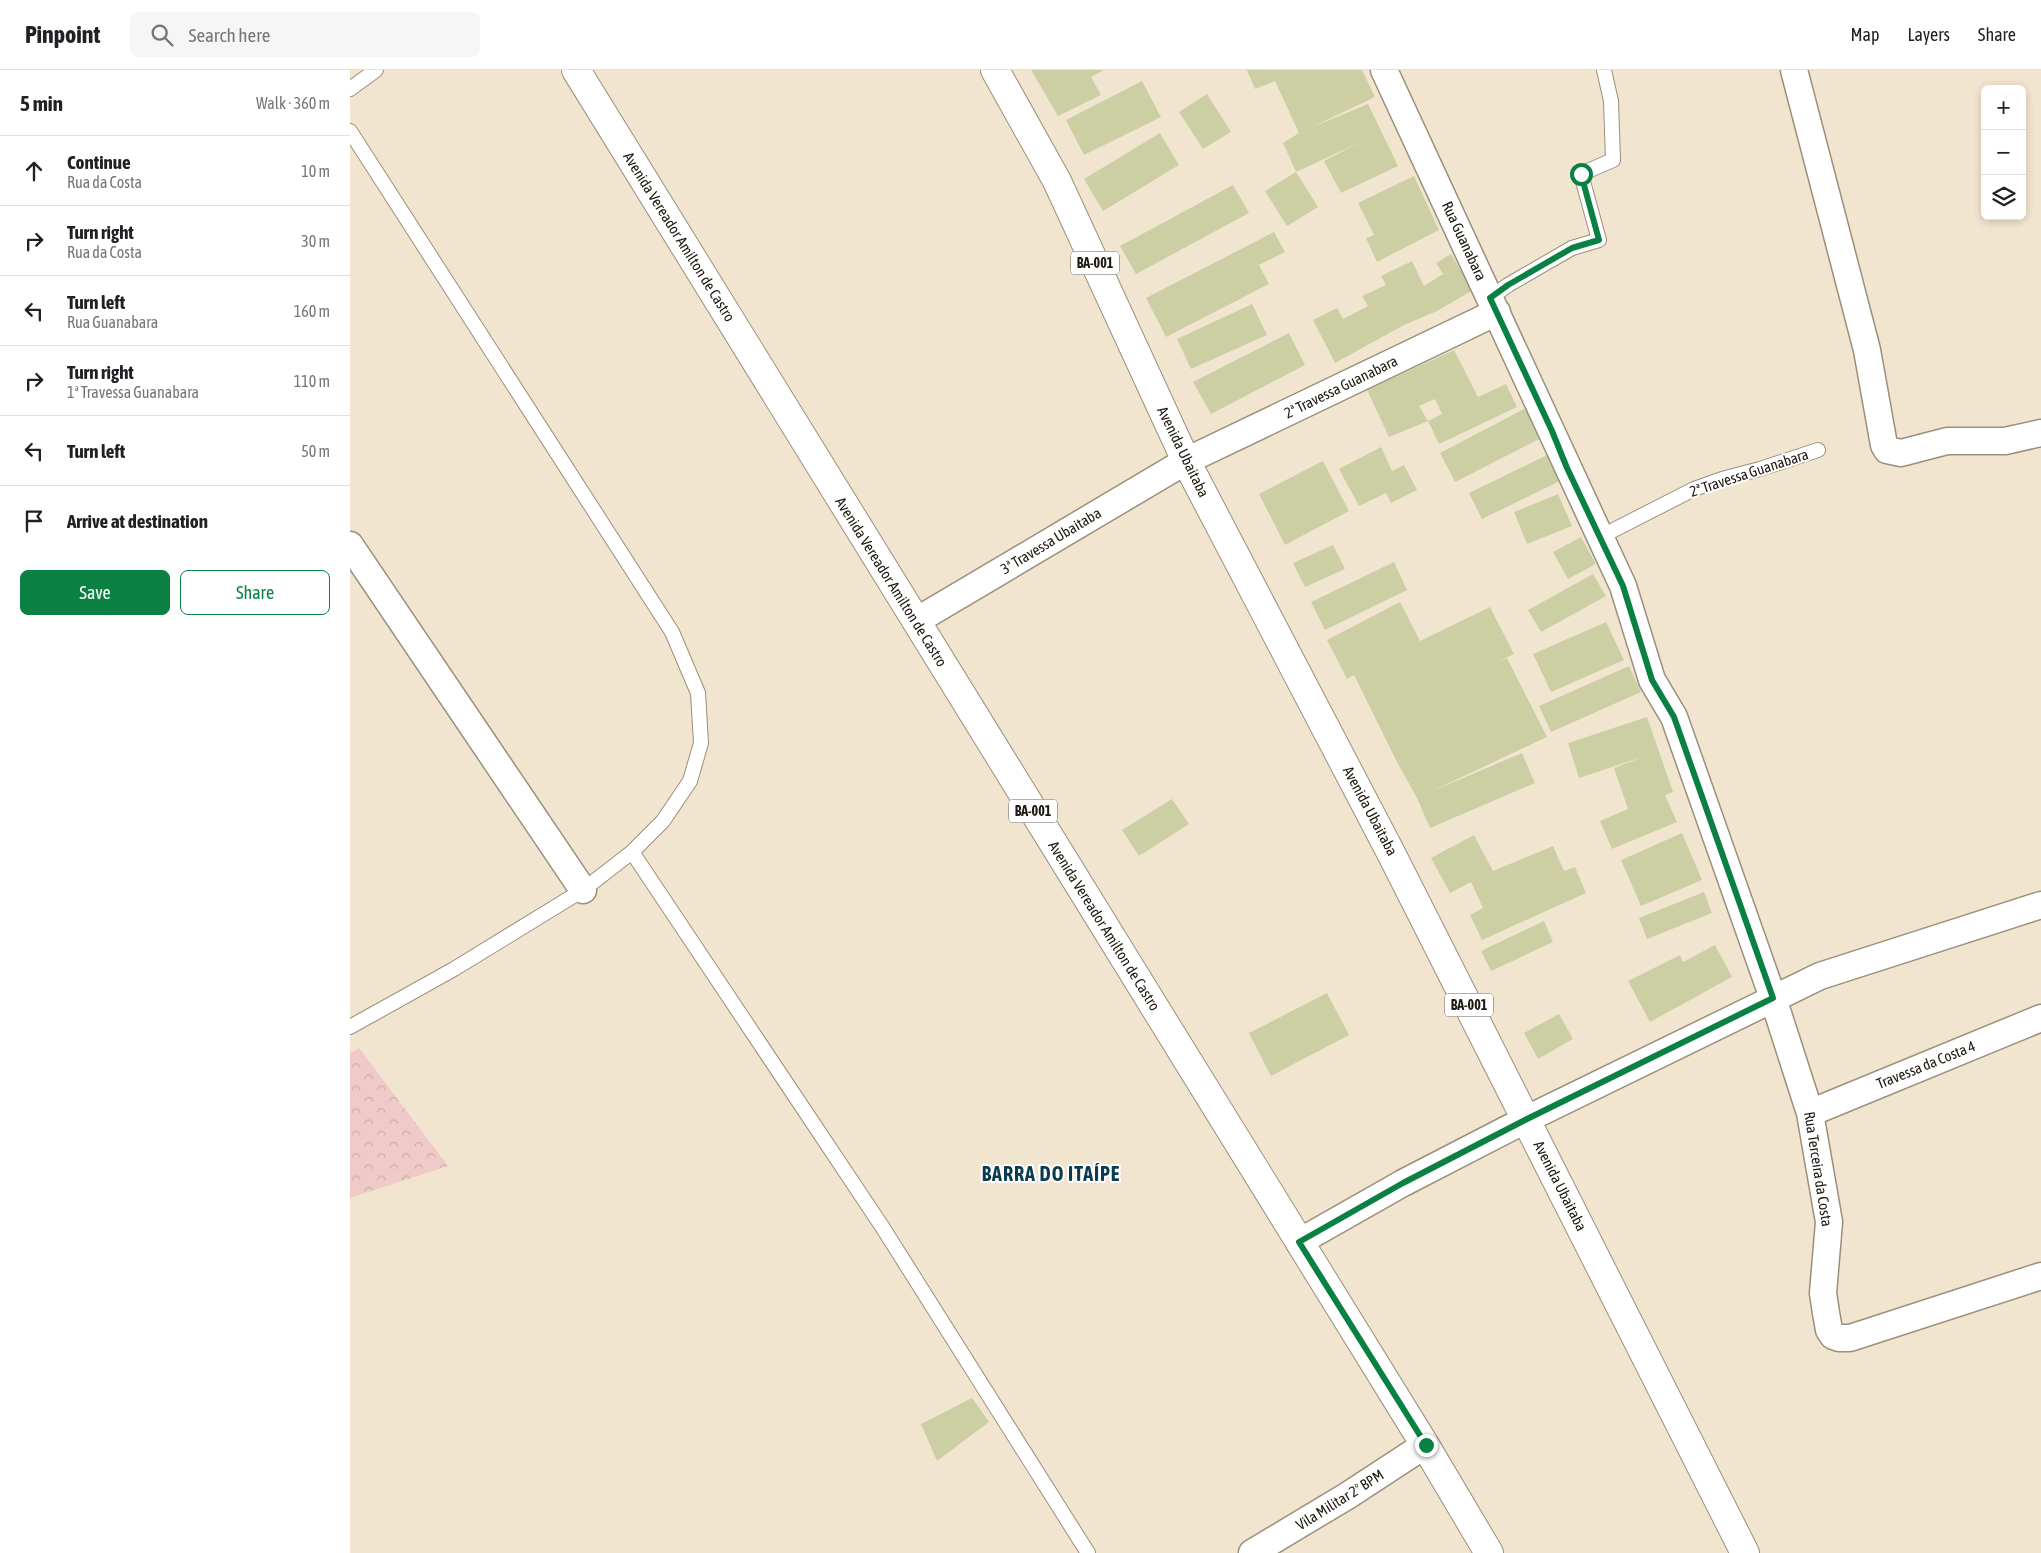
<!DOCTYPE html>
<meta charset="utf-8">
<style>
body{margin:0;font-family:"Asap Condensed",sans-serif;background:#f6f6f6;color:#202124}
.controls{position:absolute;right:15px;top:15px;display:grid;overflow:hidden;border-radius:8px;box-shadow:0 2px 8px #0003}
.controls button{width:45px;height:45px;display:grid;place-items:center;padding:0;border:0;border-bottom:1px solid #e0e0e0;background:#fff;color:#202124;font:25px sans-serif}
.stop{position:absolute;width:15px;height:15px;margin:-11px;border:4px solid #0b8043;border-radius:50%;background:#fff}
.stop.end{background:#0b8043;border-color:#fff;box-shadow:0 1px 5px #0008}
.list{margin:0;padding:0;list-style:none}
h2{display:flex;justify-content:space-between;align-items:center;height:65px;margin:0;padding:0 20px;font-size:21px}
h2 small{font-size:16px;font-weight:400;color:#757577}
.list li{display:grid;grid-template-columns:32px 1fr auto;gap:15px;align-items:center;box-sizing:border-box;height:70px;padding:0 20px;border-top:1px solid #e0e0e0}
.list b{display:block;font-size:19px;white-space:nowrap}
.list p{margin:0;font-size:16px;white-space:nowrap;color:#757577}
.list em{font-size:16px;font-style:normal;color:#757577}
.actions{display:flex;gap:10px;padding:15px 20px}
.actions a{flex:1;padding:11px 0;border:1px solid #0b8043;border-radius:8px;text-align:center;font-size:18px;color:#0b8043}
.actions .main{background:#0b8043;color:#fff}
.icon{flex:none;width:28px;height:28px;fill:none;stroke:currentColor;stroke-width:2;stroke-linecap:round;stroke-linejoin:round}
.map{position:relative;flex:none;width:1691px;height:1483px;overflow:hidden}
header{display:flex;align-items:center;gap:30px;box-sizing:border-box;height:70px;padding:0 25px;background:#fff;border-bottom:1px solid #e0e0e0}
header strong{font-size:24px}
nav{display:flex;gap:28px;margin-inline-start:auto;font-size:18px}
.search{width:350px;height:45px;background:#f6f6f6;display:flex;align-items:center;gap:12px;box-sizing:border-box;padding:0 18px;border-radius:8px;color:#757577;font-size:19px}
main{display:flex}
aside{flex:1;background:#fff}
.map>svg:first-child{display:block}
</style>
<header>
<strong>Pinpoint</strong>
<div class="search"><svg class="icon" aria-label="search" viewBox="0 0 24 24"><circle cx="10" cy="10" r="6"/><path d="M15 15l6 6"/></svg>Search here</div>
<nav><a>Map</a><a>Layers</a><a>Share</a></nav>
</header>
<main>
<aside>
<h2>5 min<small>Walk · 360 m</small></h2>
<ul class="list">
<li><svg class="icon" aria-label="ahead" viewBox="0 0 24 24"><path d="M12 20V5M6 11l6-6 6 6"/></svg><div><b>Continue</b><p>Rua da Costa</p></div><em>10 m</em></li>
<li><svg class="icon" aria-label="right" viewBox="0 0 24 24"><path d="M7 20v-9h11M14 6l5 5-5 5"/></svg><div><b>Turn right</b><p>Rua da Costa</p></div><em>30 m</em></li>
<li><svg class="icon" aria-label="left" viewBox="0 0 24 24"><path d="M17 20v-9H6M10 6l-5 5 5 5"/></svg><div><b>Turn left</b><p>Rua Guanabara</p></div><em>160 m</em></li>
<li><svg class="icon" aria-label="right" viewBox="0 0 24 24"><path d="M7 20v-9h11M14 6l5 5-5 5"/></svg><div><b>Turn right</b><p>1ª Travessa Guanabara</p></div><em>110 m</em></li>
<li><svg class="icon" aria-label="left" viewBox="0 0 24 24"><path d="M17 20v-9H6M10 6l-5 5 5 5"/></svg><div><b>Turn left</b></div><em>50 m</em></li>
<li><svg class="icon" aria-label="arrive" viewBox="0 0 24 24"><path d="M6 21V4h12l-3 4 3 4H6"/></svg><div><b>Arrive at destination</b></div></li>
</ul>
<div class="actions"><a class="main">Save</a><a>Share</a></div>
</aside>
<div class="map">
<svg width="1691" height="1483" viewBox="0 0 1691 1483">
<defs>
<pattern id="forest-crowns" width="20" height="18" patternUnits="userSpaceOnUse" patternTransform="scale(1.25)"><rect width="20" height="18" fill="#efcac8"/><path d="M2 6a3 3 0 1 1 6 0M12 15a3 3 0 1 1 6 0" fill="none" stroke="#ccadab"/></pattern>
</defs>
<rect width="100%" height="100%" fill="#f2e5d0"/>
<!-- forest -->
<path fill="url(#forest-crowns)" d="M 9,978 L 98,1096 L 0,1128 L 0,983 Z"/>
<!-- building -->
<path fill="#cccfa4" d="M 681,0 L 754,0 L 741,7 L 751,25 L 708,46 Z
M 897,0 L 1012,0 L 1025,27 L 960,58 L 1018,34 L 1048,96 L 991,123 L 974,91 L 1011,72 L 946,102 L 968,137 L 937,156 L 915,121 L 946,102 L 933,73 L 949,63 L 925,11 L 905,19 Z
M 792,11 L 811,47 L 734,85 L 716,50 Z
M 857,24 L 881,62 L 853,79 L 829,42 Z
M 810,63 L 829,95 L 753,141 L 734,109 Z
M 1064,106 L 1089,160 L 1027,192 L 1016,168 L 1024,165 L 1008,133 Z
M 883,115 L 899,143 L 786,204 L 770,176 Z
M 924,162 L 935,182 L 909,195 L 919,214 L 816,267 L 796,228 Z
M 1101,184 L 1123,220 L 1087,241 L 1054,255 L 985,293 L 963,250 L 987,238 L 993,249 L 1018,236 L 1012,226 L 1036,215 L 1031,206 L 1062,191 L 1074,216 L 1093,204 L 1086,193 Z
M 902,234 L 917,265 L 841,299 L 827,269 Z
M 939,263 L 955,295 L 861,344 L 843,312 Z
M 1104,280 L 1128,327 L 1156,314 L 1167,337 L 1089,374 L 1078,351 L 1092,344 L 1085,329 L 1069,336 L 1078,351 L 1039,367 L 1017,320 Z
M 1176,338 L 1191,368 L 1105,412 L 1090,383 Z
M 1031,377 L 1042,401 L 1054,395 L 1067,420 L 1041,433 L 1036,423 L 1009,436 L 989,399 Z
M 1199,384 L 1212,410 L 1132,449 L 1119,423 Z
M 973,391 L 999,441 L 935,475 L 909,424 Z
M 1208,424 L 1222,456 L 1177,474 L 1164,442 Z
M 1231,467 L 1246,494 L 1218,509 L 1203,482 Z
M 983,475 L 995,499 L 955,517 L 943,493 Z
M 1044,492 L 1057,520 L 975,560 L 961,532 Z
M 1243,504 L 1256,526 L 1191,562 L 1178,540 Z
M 1050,532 L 1070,571 L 1140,537 L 1164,584 L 1142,595 L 1157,588 L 1197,667 L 1080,722 L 1172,683 L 1185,713 L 1080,758 L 1067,728 L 1046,690 L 1004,605 L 997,609 L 977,570 Z
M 1256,552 L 1274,590 L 1201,622 L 1183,584 Z
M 1279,596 L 1291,622 L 1201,662 L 1189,636 Z
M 1297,647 L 1323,722 L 1315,725 L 1327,752 L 1262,779 L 1250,751 L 1278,739 L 1264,698 L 1295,686 L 1229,708 L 1218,673 Z
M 822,729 L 839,754 L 789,786 L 772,760 Z
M 1332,763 L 1352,810 L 1291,836 L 1271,790 Z
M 1124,765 L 1143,801 L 1203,776 L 1214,801 L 1225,797 L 1236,823 L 1132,870 L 1120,845 L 1133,838 L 1121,812 L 1100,823 L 1081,788 Z
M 1354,822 L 1362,843 L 1297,869 L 1289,848 Z
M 1194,851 L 1203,872 L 1141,901 L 1131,881 Z
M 1365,875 L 1382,907 L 1300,952 L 1278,911 L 1330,885 L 1333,892 Z
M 977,923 L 999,965 L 921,1006 L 899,963 Z
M 1209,944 L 1223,969 L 1188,989 L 1174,963 Z
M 622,1328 L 639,1352 L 587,1391 L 571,1354 Z"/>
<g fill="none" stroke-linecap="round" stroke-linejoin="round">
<!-- lane casing -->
<g stroke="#9a8f7b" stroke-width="16">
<path id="lane" d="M 0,19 L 26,0
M 0,61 L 322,562 L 348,623 L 351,673 L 340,711 L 313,751 L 282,782 L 233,820 L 104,899 L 0,957
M 1140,228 L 1158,215 L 1222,178 L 1249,170 L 1231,104 L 1263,90 L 1261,31 L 1254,0
M 1250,467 L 1344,419 L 1372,409 L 1410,399 L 1468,380
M 282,782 L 533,1158 L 738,1483"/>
</g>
<!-- street casing -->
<g stroke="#9a8f7b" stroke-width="29">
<path id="street" d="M 1034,0 L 1273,516 L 1302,610 L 1324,647 L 1423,928 L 1460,1043 L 1479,1152 L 1473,1223 L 1476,1243 L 1479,1260 L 1483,1266 L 1489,1268 L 1500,1268 L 1691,1206
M 1444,0 L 1517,280 L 1534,375 L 1537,380 L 1551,383 L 1597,371 L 1655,371 L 1691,363
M 0,475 L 233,820
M 566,551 L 836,391 L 1147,242
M 1460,1043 L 1691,948
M 949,1172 L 1053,1113 L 1177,1049 L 1470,906 L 1691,835
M 902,1483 L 997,1426 L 1075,1375"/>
</g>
<!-- primary casing -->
<g stroke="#9a8f7b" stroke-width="30">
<path id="primary" d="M 226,0 L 1075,1375 L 1139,1483
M 645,0 L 707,111 L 836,391 L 1042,785 L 1395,1483"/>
</g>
<!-- lane -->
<use href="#lane" stroke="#fff" stroke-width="14"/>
<!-- street -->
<use href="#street" stroke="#fff" stroke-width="26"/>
<!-- primary -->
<use href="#primary" stroke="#fff" stroke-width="28"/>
</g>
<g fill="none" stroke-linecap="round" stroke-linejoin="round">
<!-- route -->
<path stroke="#0b8043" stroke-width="6" d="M 1076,1375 L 949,1172 L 1053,1113 L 1177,1049 L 1423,928 L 1324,647 L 1302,610 L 1273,516 L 1217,398 L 1202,361 L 1140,228 L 1158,215 L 1222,178 L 1249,170 L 1231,104"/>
</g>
<g text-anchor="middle" stroke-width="4" stroke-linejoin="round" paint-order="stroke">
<!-- shield labels -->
<g fill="#fff" stroke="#625e58" stroke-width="1">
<rect x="721" y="181.5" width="48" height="23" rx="4"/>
<rect x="659" y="729.5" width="48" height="23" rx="4"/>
<rect x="1095" y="923.5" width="48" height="23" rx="4"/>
</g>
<g font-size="14" font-weight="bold" fill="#1e1911">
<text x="745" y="198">BA-001</text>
<text x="683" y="746">BA-001</text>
<text x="1119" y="940">BA-001</text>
</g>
<!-- street labels -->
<g font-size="15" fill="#1e1911" stroke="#fff">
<text transform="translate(329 167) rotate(58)" y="5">Avenida Vereador Amilton de Castro</text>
<text transform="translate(1114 171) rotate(65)" y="5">Rua Guanabara</text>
<text transform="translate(991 317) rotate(-26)" y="5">2ª Travessa Guanabara</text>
<text transform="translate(833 382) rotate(64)" y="5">Avenida Ubaitaba</text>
<text transform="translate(1399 403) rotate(-18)" y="5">2ª Travessa Guanabara</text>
<text transform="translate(701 471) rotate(-31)" y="5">3ª Travessa Ubaitaba</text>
<text transform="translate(541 512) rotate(58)" y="5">Avenida Vereador Amilton de Castro</text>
<text transform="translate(1020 741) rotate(62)" y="5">Avenida Ubaitaba</text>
<text transform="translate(754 856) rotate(58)" y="5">Avenida Vereador Amilton de Castro</text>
<text transform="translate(1576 995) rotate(-22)" y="5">Travessa da Costa 4</text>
<text transform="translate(1468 1099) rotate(81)" y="5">Rua Terceira da Costa</text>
<text transform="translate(1210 1116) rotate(63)" y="5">Avenida Ubaitaba</text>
<text transform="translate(990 1430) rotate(-32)" y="5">Vila Militar 2º BPM</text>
</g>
<!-- district labels -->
<g font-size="20" font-weight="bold" letter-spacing="1" fill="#0a3b4e" stroke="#fff">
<text x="701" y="1111">BARRA DO ITAÍPE</text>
</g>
</g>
</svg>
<div class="controls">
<button>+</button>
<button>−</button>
<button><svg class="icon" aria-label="layers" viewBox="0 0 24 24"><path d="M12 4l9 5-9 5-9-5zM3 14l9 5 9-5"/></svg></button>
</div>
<div class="stop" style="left:1231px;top:104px"></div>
<div class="stop end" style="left:1076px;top:1375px"></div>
</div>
</main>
